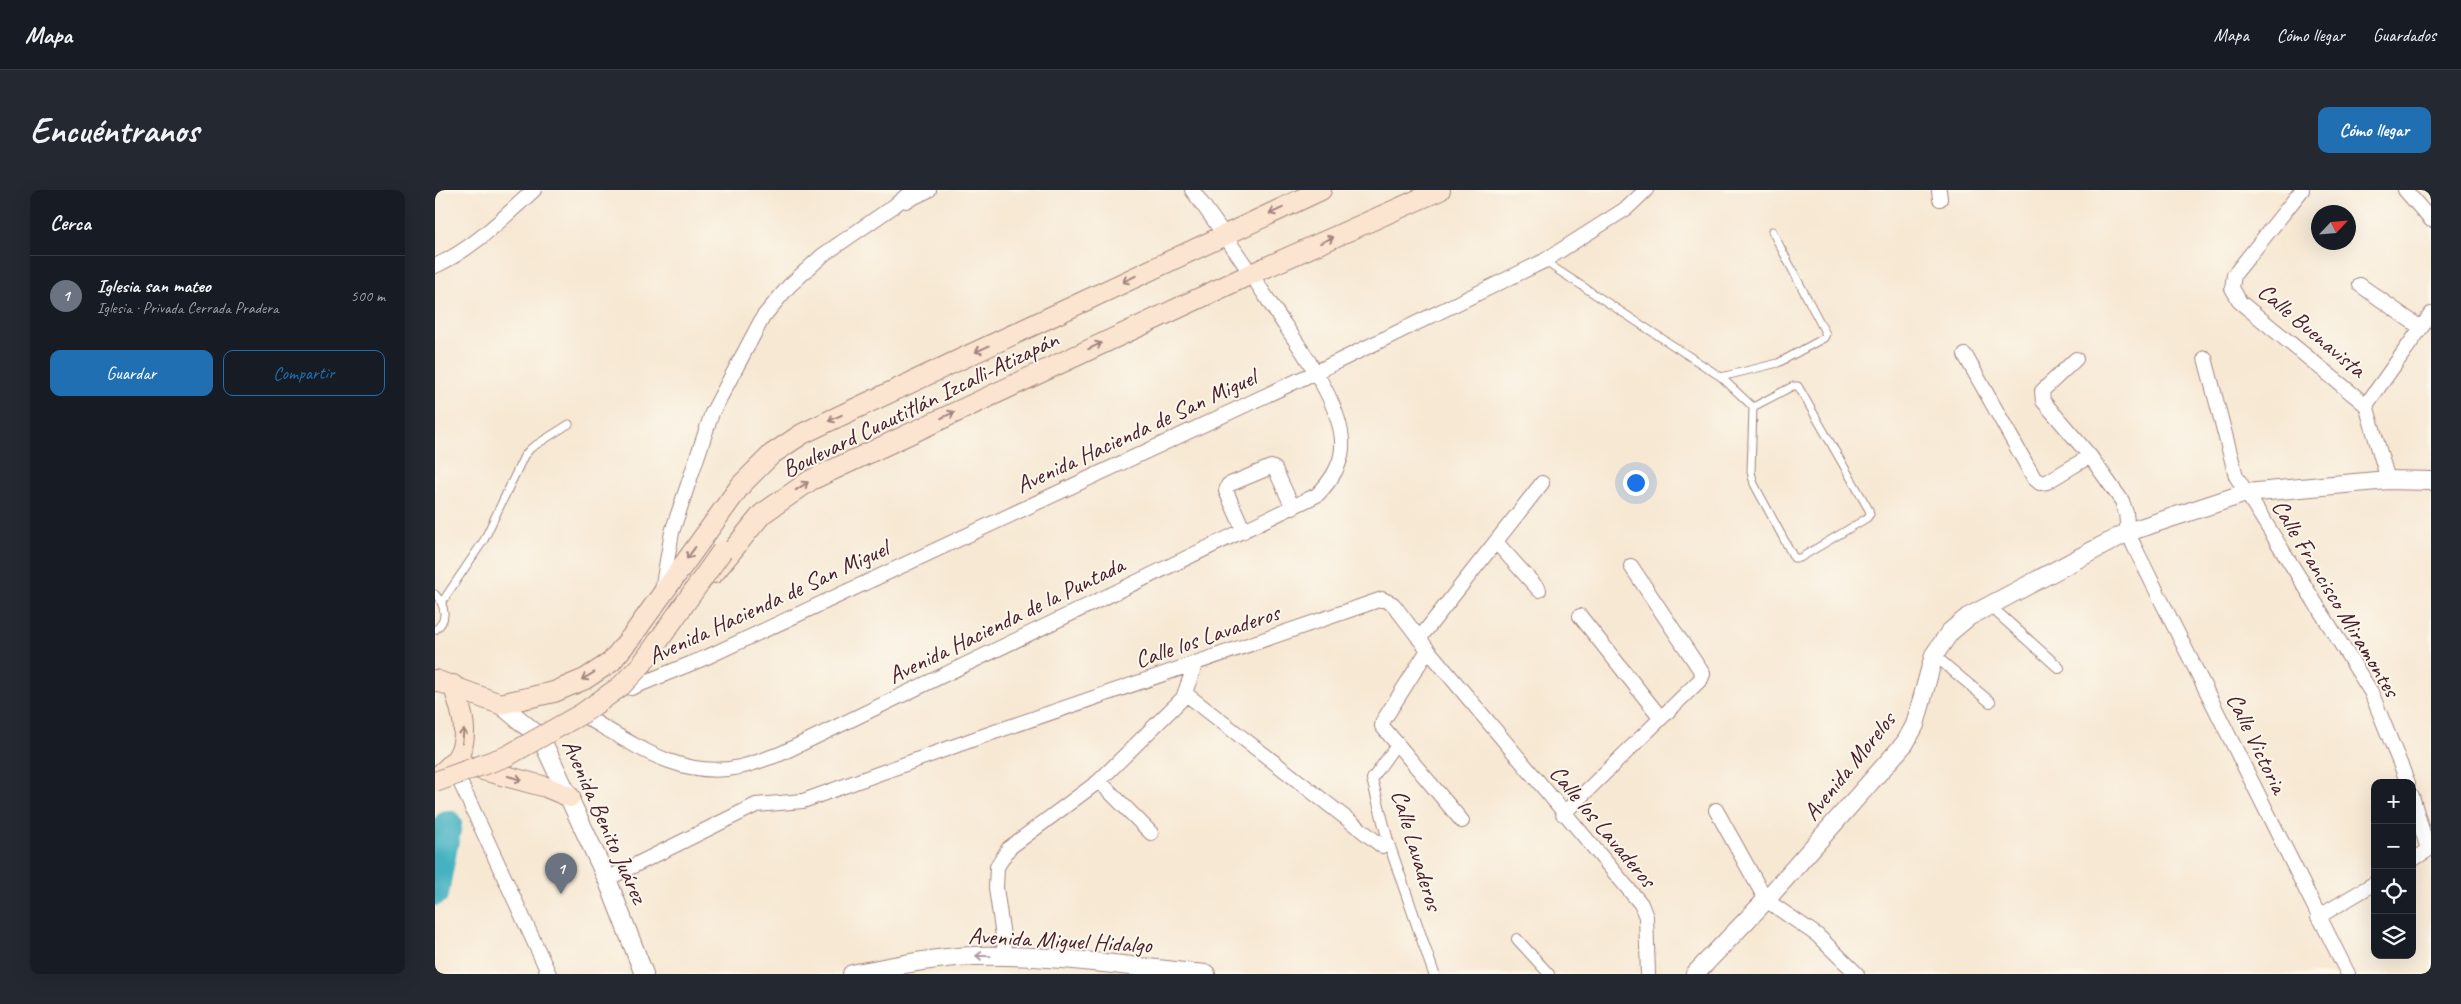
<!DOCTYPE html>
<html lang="es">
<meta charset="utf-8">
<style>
body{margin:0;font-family:Caveat,sans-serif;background:#242831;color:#f1f3f6}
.controls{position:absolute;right:15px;bottom:15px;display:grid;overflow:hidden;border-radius:10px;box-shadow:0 5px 20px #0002}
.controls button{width:45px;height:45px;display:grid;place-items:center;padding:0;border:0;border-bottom:1px solid #363941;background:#171b24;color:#f1f3f6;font:25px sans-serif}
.compass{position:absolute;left:1876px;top:15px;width:45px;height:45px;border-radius:50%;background:#171b24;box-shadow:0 5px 20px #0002;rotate:64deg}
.you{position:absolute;left:1200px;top:292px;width:18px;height:18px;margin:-12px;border:4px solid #fff;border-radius:50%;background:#1a73e8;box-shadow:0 0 0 8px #1a73e833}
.badge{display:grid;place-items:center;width:32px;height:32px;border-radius:50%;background:#1f6fb2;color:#fff;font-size:16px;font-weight:700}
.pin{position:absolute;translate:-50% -41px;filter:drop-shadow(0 1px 2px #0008)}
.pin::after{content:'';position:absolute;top:26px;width:18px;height:15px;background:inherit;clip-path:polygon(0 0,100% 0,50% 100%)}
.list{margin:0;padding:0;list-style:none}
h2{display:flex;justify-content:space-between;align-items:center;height:65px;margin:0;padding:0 20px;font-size:21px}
h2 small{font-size:16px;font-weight:400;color:#9ea1a6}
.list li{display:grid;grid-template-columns:32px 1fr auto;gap:15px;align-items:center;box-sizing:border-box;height:80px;padding:0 20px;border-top:1px solid #363941}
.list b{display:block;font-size:19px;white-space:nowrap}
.list p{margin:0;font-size:16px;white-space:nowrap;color:#9ea1a6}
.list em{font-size:16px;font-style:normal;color:#9ea1a6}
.actions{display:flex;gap:10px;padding:15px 20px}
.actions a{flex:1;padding:11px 0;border:1px solid #1f6fb2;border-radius:10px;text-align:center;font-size:18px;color:#1f6fb2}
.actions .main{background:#1f6fb2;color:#fff}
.icon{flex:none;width:28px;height:28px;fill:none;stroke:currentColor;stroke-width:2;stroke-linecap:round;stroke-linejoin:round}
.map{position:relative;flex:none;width:1996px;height:784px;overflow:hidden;border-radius:10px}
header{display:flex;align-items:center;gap:30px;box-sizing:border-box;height:70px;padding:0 25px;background:#171b24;border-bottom:1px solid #363941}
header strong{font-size:24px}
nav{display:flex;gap:28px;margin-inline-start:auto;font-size:18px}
.intro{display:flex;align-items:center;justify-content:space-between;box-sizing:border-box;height:120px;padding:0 30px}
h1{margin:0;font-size:35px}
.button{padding:12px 22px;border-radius:10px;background:#1f6fb2;color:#fff;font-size:18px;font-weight:700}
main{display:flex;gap:30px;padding:0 30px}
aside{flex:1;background:#171b24;border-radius:10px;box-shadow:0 5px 20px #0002}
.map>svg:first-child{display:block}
</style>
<header>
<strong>Mapa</strong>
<nav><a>Mapa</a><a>Cómo llegar</a><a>Guardados</a></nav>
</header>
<div class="intro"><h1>Encuéntranos</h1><a class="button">Cómo llegar</a></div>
<main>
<aside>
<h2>Cerca<small></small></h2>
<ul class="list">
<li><span class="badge" style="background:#6b7280">1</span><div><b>Iglesia san mateo</b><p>Iglesia · Privada Cerrada Pradera</p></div><em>500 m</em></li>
</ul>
<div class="actions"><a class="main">Guardar</a><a>Compartir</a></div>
</aside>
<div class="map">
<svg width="1996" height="784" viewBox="0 0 1996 784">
<rect width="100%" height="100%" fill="#fbf7ec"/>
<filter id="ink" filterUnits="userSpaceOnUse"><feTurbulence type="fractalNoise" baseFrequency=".02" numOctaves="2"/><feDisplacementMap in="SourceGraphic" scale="10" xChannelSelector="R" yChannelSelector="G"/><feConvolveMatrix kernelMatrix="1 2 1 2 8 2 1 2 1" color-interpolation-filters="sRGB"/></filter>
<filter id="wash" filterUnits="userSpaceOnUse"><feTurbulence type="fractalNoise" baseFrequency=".0096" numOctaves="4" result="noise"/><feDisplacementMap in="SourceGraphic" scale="20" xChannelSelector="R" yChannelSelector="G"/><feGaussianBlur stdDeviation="1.12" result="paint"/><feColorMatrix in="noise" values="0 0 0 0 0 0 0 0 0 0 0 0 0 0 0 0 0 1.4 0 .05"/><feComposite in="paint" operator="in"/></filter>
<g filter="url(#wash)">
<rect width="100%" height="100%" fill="#f7e8d3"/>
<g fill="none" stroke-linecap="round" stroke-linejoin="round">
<!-- river -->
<path stroke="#45b2c2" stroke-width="28" d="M 0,702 L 13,634"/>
</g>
</g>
<g filter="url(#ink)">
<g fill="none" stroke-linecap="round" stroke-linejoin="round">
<!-- service casing -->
<g stroke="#a0847f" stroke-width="9">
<path id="service" d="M 1109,71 L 1286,187 L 1318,217 L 1316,282 L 1319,294 L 1359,368 L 1365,368 L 1432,328 L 1435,324 L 1434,320 L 1363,196 L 1358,196 L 1318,217
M 1286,187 L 1343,173 L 1389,148 L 1391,144 L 1337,41
M 0,404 C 10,415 14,430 0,440
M 7,412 L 49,350 L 89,266 L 96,258 L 134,234"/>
</g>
<!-- pedestrian casing -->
<g stroke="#a0847f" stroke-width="12">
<path id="pedestrian" d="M 1554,415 L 1624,478
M 1499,465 L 1555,512
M 962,554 L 937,589 L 953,651 L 999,784
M 1082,749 L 1114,784"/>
</g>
<!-- minor casing -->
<g stroke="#a0847f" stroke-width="16">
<path id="minor" d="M 1504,0 L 1505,9
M 1867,0 L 1799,85 L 1797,98 L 1805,112 L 1931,215
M 1970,0 L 1996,30
M 471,11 L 494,0
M 0,76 C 38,59 68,28 99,0
M 1925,95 L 1986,138
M 1530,165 L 1599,288 L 1605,293 L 1612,292 L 1655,266
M 1770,168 L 1801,286 L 1936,502 L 1973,593
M 1641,169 L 1607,201 L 1608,211 L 1655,266 L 1687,311 L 1691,323 L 1693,342 L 1699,356 L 1913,784
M 1931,215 L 1996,124
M 1931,215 L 1953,290
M 809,341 L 791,301 L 793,295 L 836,277 L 840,279 L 858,318
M 1061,352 L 1104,400
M 227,400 L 237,342 L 277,223 L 328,127 L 354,96 L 388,65 L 459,16 L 478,0
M 1145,426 L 1226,528
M 984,449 L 1107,293
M 993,460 L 948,531 L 947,536 L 1027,631
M 196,498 L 272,467 L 881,182 L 1109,71 L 1192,18 L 1211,0
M 751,504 L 947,656
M 151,527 C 200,555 247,590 305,577 C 319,574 332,568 345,564 L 882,305 C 895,292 906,277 907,258 C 910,216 862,154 839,119 C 813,79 786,39 757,0
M 20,581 L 114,784
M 664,591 L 716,643
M 1977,606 L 1993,660
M 1281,620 L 1331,710 L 1382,745 L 1422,784
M 1128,624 L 1266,489 L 1268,484 L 1196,376
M 1977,670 L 1993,660
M 172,689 L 321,615 L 368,611 L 542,548 L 947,409 L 958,414 L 993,460 L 1206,714 L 1211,727 L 1213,784
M 1883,727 L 1940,693
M 571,767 L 561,698 L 562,677 L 574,658 L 664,591 L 748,508 L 760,475"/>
</g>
<!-- tertiary casing -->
<g stroke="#a0847f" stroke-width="20">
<path id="tertiary" d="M 65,514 L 106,548 L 172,689 L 209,784
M 417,784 C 458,776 499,767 541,766 C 617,764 695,777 771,784
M 1260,784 L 1331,710 L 1470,553 L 1480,535 L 1499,465 L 1515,442 L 1533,427 L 1693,342 L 1811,303 L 1953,290 L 1996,291"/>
</g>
<!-- secondary casing -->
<g stroke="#a0847f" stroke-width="22">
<path id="secondary" d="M 279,383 L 327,324 L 376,290 L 816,84 L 1005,0
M 0,490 L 65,514 L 119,502 L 150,489 L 176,472 L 197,446 L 306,295 L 337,264 L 367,244 L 394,231 L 886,0
M 33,576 L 111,597 L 135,607
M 3,586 C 10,580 19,573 23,566 C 36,544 25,516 18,495"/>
</g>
<!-- service -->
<use href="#service" stroke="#fff" stroke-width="7"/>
<!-- pedestrian -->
<use href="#pedestrian" stroke="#fff" stroke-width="10"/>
<!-- minor -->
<use href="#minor" stroke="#fff" stroke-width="14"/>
<!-- tertiary -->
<use href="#tertiary" stroke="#fff" stroke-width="18"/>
<!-- secondary -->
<use href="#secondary" stroke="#fce5d0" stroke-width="20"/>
<!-- secondary-bridge casing -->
<g stroke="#a0847f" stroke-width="22" stroke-linecap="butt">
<path id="secondary-bridge" d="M 0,592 L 72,566 L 148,523 L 186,496 L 207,474 L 287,361"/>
</g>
<!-- secondary-bridge -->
<use href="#secondary-bridge" stroke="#fce5d0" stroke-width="20"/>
</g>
<!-- one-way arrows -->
<defs><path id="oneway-shaft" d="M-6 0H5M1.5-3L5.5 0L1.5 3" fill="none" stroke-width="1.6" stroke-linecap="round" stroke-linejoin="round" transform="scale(1.25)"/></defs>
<g stroke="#a3827e">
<use href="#oneway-shaft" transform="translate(841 21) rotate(155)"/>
<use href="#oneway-shaft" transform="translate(892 50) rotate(-24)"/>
<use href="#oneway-shaft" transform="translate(694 89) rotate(155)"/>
<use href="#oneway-shaft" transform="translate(660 156) rotate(-25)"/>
<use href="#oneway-shaft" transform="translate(547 159) rotate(155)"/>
<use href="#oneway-shaft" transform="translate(513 225) rotate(-25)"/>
<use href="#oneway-shaft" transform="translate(400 228) rotate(155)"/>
<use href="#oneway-shaft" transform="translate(367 296) rotate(-33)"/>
<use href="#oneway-shaft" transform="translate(256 363) rotate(126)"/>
<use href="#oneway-shaft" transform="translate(153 486) rotate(150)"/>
<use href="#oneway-shaft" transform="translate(28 546) rotate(-83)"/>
<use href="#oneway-shaft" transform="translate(80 588) rotate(16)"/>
</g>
<use stroke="#ae9aa0" href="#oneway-shaft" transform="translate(548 766) rotate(-178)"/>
</g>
<g text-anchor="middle" stroke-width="4" stroke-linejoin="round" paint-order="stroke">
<!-- street labels -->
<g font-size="24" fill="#4a1f2b" stroke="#fbf7ec">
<text transform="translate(1877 140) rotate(40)" y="8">Calle Buenavista</text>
<text transform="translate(485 214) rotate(-26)" y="8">Boulevard Cuautitlán Izcalli-Atizapán</text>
<text transform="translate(701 241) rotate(-25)" y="8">Avenida Hacienda de San Miguel</text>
<text transform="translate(1901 408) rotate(59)" y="8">Calle Francisco Miramontes</text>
<text transform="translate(333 412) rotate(-25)" y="8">Avenida Hacienda de San Miguel</text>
<text transform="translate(571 430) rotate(-26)" y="8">Avenida Hacienda de la Puntada</text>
<text transform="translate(772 446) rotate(-19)" y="8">Calle los Lavaderos</text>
<text transform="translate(1822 553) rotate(64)" y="8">Calle Victoria</text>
<text transform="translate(1414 576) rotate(-51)" y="8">Avenida Morelos</text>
<text transform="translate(170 631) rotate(66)" y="8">Avenida Benito Juárez</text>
<text transform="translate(1168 636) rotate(50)" y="8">Calle los Lavaderos</text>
<text transform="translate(982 660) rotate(73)" y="8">Calle Lavaderos</text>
<text transform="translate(625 750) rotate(3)" y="8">Avenida Miguel Hidalgo</text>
</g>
</g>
</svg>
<div class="controls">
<button>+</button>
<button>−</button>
<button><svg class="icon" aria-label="locate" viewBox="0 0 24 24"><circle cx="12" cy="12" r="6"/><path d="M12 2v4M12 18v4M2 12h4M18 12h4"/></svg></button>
<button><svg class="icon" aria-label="layers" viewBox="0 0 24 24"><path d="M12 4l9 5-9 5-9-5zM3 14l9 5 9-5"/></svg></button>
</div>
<svg class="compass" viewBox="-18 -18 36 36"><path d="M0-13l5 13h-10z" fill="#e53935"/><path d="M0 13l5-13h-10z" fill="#9ea1a6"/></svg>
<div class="you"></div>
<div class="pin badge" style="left:126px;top:704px;background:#6b7280">1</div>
</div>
</main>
